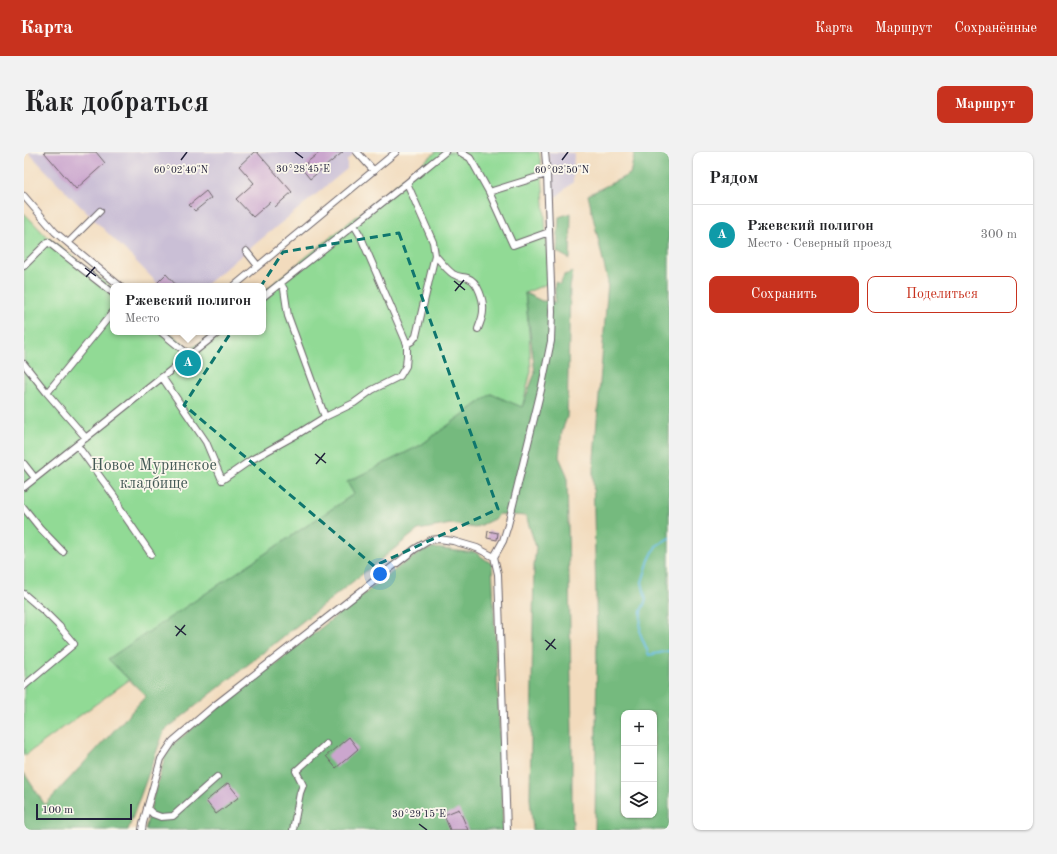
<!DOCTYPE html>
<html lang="ru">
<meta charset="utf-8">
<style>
body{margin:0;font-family:"Old Standard TT",serif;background:#f2f2f2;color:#202124}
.controls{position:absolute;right:12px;bottom:12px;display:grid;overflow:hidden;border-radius:8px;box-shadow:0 1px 3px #0004}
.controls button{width:36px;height:36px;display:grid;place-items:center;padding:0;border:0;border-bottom:1px solid #e0e0e0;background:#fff;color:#202124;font:20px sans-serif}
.scale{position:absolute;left:12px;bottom:10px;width:96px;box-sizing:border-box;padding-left:4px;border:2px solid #22223b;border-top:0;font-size:11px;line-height:14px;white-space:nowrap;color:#22223b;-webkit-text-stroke:3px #fbf7ec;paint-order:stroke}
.you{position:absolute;left:356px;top:422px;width:14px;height:14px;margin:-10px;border:3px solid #fff;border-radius:50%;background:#1a73e8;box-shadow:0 0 0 6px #1a73e833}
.badge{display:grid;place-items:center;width:26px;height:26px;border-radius:50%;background:#c8321e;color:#fff;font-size:13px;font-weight:700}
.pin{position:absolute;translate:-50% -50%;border:2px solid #fff;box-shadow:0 1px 4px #0006}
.popup{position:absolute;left:86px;top:131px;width:156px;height:52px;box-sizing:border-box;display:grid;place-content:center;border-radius:8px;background:#fff;filter:drop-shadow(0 1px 3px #0005);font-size:13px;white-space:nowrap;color:#757577}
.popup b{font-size:15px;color:#202124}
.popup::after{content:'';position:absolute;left:50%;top:100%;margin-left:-8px;border:8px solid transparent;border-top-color:#fff}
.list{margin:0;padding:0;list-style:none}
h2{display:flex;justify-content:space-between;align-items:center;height:52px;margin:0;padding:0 16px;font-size:17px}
h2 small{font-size:13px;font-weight:400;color:#757577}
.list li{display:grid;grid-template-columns:26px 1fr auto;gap:12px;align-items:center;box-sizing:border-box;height:60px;padding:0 16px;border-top:1px solid #e0e0e0}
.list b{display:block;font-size:15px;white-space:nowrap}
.list p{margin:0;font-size:13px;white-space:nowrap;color:#757577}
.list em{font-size:13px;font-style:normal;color:#757577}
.actions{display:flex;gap:8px;padding:12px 16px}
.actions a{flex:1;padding:9px 0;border:1px solid #c8321e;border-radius:8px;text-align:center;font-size:14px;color:#c8321e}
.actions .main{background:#c8321e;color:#fff}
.icon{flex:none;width:22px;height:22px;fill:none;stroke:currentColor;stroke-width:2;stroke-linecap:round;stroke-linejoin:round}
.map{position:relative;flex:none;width:645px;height:678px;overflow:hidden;border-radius:8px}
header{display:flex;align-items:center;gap:24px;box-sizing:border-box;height:56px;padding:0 20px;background:#c8321e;color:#fff}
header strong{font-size:19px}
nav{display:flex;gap:22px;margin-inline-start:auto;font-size:14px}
.intro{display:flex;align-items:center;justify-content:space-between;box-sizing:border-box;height:96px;padding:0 24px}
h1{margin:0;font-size:28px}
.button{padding:10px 18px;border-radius:8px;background:#c8321e;color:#fff;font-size:14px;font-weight:700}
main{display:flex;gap:24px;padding:0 24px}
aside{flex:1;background:#fff;border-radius:8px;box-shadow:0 1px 3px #0004}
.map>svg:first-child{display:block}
</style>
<header>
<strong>Карта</strong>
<nav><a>Карта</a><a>Маршрут</a><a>Сохранённые</a></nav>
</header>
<div class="intro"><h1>Как добраться</h1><a class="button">Маршрут</a></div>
<main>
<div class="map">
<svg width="645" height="678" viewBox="0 0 645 678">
<rect width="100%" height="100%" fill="#fbf7ec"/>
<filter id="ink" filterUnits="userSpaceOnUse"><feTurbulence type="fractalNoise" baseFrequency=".025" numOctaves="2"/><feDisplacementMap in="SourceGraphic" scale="8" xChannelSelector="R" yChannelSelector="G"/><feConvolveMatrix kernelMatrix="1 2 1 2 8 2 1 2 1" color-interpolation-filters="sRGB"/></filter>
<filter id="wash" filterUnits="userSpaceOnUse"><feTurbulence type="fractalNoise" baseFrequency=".012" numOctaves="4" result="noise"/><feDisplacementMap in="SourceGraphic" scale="16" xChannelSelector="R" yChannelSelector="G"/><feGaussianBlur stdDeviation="0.9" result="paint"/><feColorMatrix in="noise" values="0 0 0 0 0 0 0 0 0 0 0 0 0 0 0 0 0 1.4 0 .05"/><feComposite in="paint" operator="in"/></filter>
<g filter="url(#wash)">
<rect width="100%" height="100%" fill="#f2dbbd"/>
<!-- industrial -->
<path fill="#cabfd6" d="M 4,0 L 332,0 L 323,8 L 323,17 L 180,134 L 136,134 L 102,99 L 51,49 Z
M 524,0 L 550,1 L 549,30 L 529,48 Z"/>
<!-- green -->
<path fill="#91da95" stroke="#5a7e68" d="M 412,0 L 515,0 L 518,20 L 525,131 L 501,141 L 505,180 L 507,219 L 498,256 L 467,242 L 397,293 L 323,330 L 330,342 L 85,507 L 105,528 L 0,604 L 0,61 L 21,83 L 89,136 L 89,180 L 145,180 L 167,197 L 189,180 L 239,180 L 239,140 Z"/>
<!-- forest -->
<path fill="#74ba7e" stroke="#4b6e5c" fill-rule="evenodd" d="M 611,0 L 645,0 L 645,678 L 571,678 L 573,488 L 569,319 L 584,130 L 564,43 L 606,22 ZM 600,561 L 630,561 L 630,663 L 600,663 Z
M 547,61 L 546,107 L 533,100 L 535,65 Z
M 549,120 L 546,135 L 543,265 L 538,279 L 535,305 L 543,323 L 548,581 L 548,647 L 549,678 L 509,678 L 506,646 L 510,414 L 512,395 L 502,364 L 475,362 L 472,366 L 451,376 L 427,372 L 394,378 L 140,579 L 104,678 L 0,678 L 0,621 L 21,653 L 122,544 L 84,507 L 330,342 L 323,330 L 397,293 L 467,242 L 498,255 L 511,221 L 501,141 L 518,149 L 528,149 L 531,151 L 531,130 L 536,132 L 540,123 Z
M 410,396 L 442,400 L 451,400 L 468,412 L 476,590 L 479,678 L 121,678 L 130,642 L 141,605 L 150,591 L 376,414 L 397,400 Z"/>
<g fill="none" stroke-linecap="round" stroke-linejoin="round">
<!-- stream -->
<path stroke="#65bce2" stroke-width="2" d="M 645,386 L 632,394 L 625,408 L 618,430 L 622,448 L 617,459 L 616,481 L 625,503 L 645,499"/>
</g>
<g id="blocks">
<!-- building -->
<path fill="#cba6ce" d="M 20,0 L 72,0 L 81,11 L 52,37 Z
M 230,0 L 233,0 L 268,40 L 251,55 L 246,50 L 229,65 L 212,47 L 230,31 L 215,14 Z
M 296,0 L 319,0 L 286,27 L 278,17 L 284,13 L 282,11 Z
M 182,39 L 187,46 L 171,59 L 165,53 Z
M 142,122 L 153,134 L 136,134 L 133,131 Z
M 464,379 L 474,381 L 473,388 L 463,386 Z
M 325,585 L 334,597 L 312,616 L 302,604 Z
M 204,631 L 215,645 L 192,662 L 182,649 Z
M 435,657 L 444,678 L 426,678 L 420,663 Z"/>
</g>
</g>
<g filter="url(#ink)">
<use href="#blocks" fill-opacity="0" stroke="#6b6368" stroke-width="1"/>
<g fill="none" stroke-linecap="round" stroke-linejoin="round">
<!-- minor casing -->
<g stroke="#6b6368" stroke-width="8">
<path id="minor" d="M 333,0 L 350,19
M 436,0 L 446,6 L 449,11 L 465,40 L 489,93 L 525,80
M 465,40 L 523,22
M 0,44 L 31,80 L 44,91 L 96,134
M 44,91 L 76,59
M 222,99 L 234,114
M 411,103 C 417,110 422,117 429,122 C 435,126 438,124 444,126 C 454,129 460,149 459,159 C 459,165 456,171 454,177
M 0,114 L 24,90 L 89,141
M 257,132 L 260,137 L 264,164 L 301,265
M 210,134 L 372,0
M 239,145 L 383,31 L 421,0
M 137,180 L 165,203
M 383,192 L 388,189 L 392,184 L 411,103 L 409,90 L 383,31
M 0,212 L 23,241 L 62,286
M 138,225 L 182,290 L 198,328 L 227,308 L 272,283 L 301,265 L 330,251 L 348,238 L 376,224 L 382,214 L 383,203 L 383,192 L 336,83 L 330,73
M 23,241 L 89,160
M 53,293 L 93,348 L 96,357 L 127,402
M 0,312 L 11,326
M 0,335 L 195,180
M 0,356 L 16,376 L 39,400
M 470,405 L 479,389 L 484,373 L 517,238 L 527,189 L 528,159 L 523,22 L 521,0
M 0,442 L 21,460 L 35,474 L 50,492 L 0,534
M 123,656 L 129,662 L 137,665 L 149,664 L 193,625
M 118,678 L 119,671 L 137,607 L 149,589 L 190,554 L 391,397 L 406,388 L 415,387 L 429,389 L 453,396 L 470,405 L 474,422 L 483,678
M 269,678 L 276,641 L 279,633 L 272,619 L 302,592"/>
</g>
<!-- minor -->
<use href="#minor" stroke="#fff" stroke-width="6"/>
</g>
</g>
<!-- marked area -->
<path fill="none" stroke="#0f766e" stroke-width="3" stroke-dasharray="8 5" stroke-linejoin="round" d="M 375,81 L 474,357 L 350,414 L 160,253 L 259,100 Z"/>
<!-- ticks -->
<path fill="none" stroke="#22223b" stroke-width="1.5" d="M 271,0 L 279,6M 157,8 L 163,0M 538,8 L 544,0M 61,116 L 72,124M 62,125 L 71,115M 430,129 L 441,138M 431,139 L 440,128M 291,302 L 302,311M 292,312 L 301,301M 151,474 L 162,483M 152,484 L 161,473M 521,488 L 532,497M 522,498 L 531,487M 395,672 L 403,678"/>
<g text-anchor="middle" stroke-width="3.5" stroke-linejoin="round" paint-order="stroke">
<!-- park labels -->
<g font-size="16" fill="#435956" stroke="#fbf7ec">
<text x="130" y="318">Новое Муринское<tspan x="130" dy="18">кладбище</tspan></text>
</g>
</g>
<g font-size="10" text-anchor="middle" fill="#22223b" stroke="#fbf7ec" stroke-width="3.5" stroke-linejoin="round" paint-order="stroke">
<text x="279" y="20">30°28'45"E</text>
<text x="157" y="21">60°02'40"N</text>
<text x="538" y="21">60°02'50"N</text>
<text x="395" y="665">30°29'15"E</text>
</g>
</svg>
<div class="controls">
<button>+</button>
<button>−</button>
<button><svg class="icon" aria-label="layers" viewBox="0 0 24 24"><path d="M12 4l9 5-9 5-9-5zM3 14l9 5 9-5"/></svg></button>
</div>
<div class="scale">100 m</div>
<div class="you"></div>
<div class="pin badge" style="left:164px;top:211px;background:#0f9aa8">A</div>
<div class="popup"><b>Ржевский полигон</b>Место</div>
</div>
<aside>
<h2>Рядом<small></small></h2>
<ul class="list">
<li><span class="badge" style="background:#0f9aa8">A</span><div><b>Ржевский полигон</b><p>Место · Северный проезд</p></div><em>300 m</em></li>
</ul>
<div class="actions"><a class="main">Сохранить</a><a>Поделиться</a></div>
</aside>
</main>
